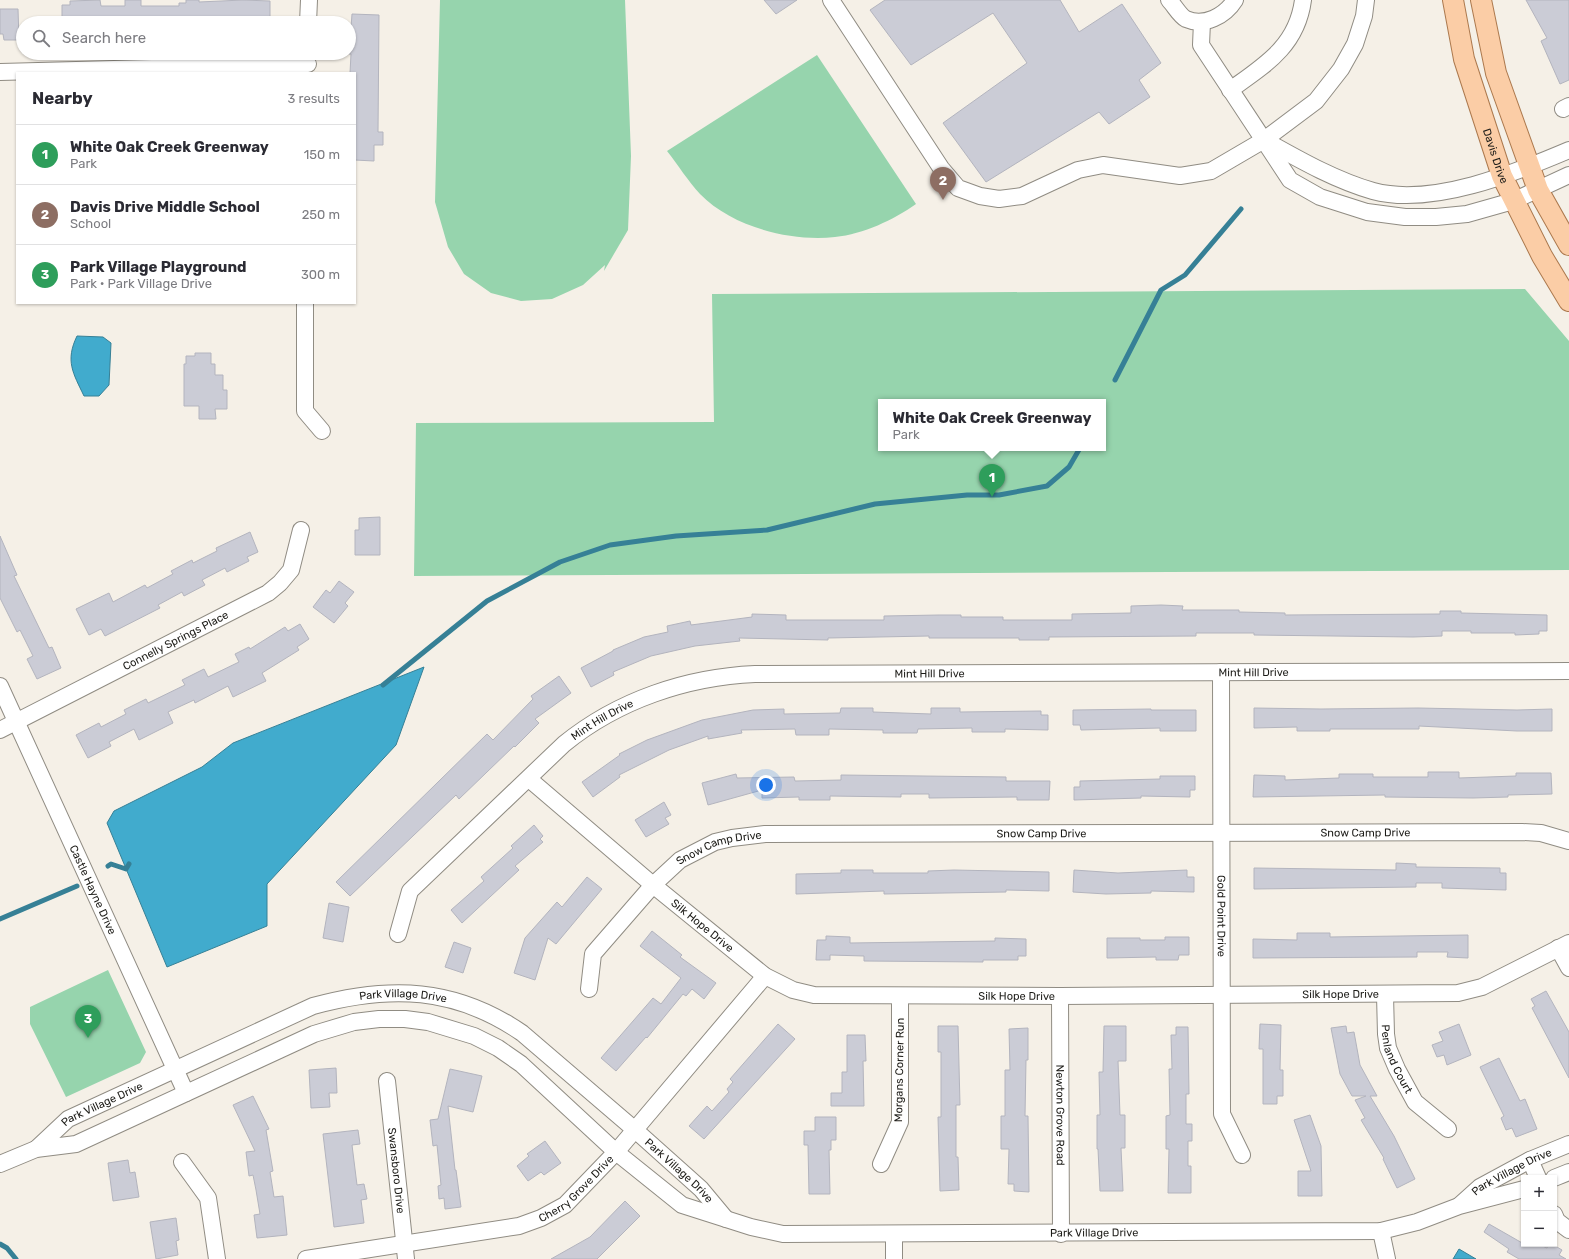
<!DOCTYPE html>
<meta charset="utf-8">
<style>
body{margin:0;font-family:Rubik,sans-serif;background:#f7f7f7;color:#2b2b33}
.controls{position:absolute;right:12px;bottom:12px;display:grid;overflow:hidden;border-radius:0px;box-shadow:0 1px 3px #0004}
.controls button{width:36px;height:36px;display:grid;place-items:center;padding:0;border:0;border-bottom:1px solid #e1e1e2;background:#fff;color:#2b2b33;font:20px sans-serif}
.you{position:absolute;left:766px;top:785px;width:14px;height:14px;margin:-10px;border:3px solid #fff;border-radius:50%;background:#1a73e8;box-shadow:0 0 0 6px #1a73e833}
.badge{display:grid;place-items:center;width:26px;height:26px;border-radius:50%;background:#b45309;color:#fff;font-size:13px;font-weight:700}
.pin{position:absolute;translate:-50% -33px;filter:drop-shadow(0 1px 2px #0008)}
.pin::after{content:'';position:absolute;top:21px;width:14px;height:12px;background:inherit;clip-path:polygon(0 0,100% 0,50% 100%)}
.popup{position:absolute;left:878px;top:399px;width:228px;height:52px;box-sizing:border-box;display:grid;place-content:center;border-radius:0px;background:#fff;filter:drop-shadow(0 1px 3px #0005);font-size:13px;white-space:nowrap;color:#7c7c81}
.popup b{font-size:15px;color:#2b2b33}
.popup::after{content:'';position:absolute;left:50%;top:100%;margin-left:-8px;border:8px solid transparent;border-top-color:#fff}
.list{margin:0;padding:0;list-style:none}
h2{display:flex;justify-content:space-between;align-items:center;height:52px;margin:0;padding:0 16px;font-size:17px}
h2 small{font-size:13px;font-weight:400;color:#7c7c81}
.list li{display:grid;grid-template-columns:26px 1fr auto;gap:12px;align-items:center;box-sizing:border-box;height:60px;padding:0 16px;border-top:1px solid #e1e1e2}
.list b{display:block;font-size:15px;white-space:nowrap}
.list p{margin:0;font-size:13px;white-space:nowrap;color:#7c7c81}
.list em{font-size:13px;font-style:normal;color:#7c7c81}
.icon{flex:none;width:22px;height:22px;fill:none;stroke:currentColor;stroke-width:2;stroke-linecap:round;stroke-linejoin:round}
.map{position:relative;flex:none;width:1569px;height:1259px;overflow:hidden}
.search{position:absolute;background:#fff;box-shadow:0 1px 3px #0004;left:16px;top:16px;width:340px;height:44px;display:flex;align-items:center;gap:10px;box-sizing:border-box;padding:0 14px;border-radius:22px;color:#7c7c81;font-size:15px}
.panel{position:absolute;background:#fff;box-shadow:0 1px 3px #0004;left:16px;top:72px;width:340px;height:232px;border-radius:0px}
.map>svg:first-child{display:block}
</style>
<div class="map">
<svg width="1569" height="1259" viewBox="0 0 1569 1259">
<rect width="100%" height="100%" fill="#f5f0e7"/>
<!-- green -->
<path fill="#96d4ad" fill-rule="evenodd" d="M 440,0 L 625,0 L 631,156 L 628,230 L 604,271 L 605,265 L 583,285 L 552,299 L 521,301 L 491,293 L 464,274 L 448,247 L 435,202 Z
M 817,55 L 916,204 C 893,220 864,234 835,237 C 791,242 732,227 700,194 C 688,181 678,165 667,151 Z
M 1525,289 L 1569,341 L 1569,570 L 414,576 L 416,423 L 714,422 L 712,294 ZM 881,402 L 1103,402 L 1103,448 L 881,448 Z
M 108,970 L 146,1052 L 140,1063 L 66,1097 L 30,1024 L 30,1007 Z"/>
<!-- water -->
<path fill="#41abcd" stroke="#368096" d="M 77,336 L 103,337 L 111,343 L 109,385 L 99,396 L 84,396 C 73,373 65,361 77,336 Z
M 424,667 L 396,745 L 267,884 L 267,926 L 167,967 L 107,823 L 114,811 L 202,767 L 233,743 Z
M 1459,1249 L 1476,1259 L 1453,1259 Z"/>
<g fill="none" stroke-linecap="round" stroke-linejoin="round">
<!-- stream -->
<path stroke="#368096" stroke-width="5" d="M 1115,380 L 1161,290 L 1185,275 L 1241,209
M 383,685 L 487,601 L 560,562 L 610,545 L 676,536 L 767,530 L 875,504 L 967,495 L 999,495 L 1047,486 L 1069,467 L 1080,448
M 108,866 L 111,864 L 126,869 L 129,864
M 0,919 L 77,886
M 0,1244 L 7,1248 L 16,1259"/>
</g>
<!-- building -->
<path fill="#cbccd6" stroke="#b3b4be" d="M 100,0 L 101,6 L 125,6 L 125,0 L 141,0 L 141,6 L 179,6 L 179,3 L 186,3 L 186,0 L 199,0 L 199,2 L 243,0 L 270,1 L 270,23 L 62,23 L 62,5 L 70,5 L 70,1 Z
M 764,0 L 797,0 L 776,14 Z
M 885,0 L 1060,0 L 1079,32 L 1122,4 L 1161,63 L 1139,80 L 1150,97 L 1109,124 L 1099,112 L 986,182 L 943,123 L 1027,63 L 993,13 L 911,65 L 870,10 Z
M 1526,0 L 1569,0 L 1569,80 L 1560,84 L 1541,41 L 1547,38 Z
M 0,9 L 18,9 L 19,40 L 4,40 L 3,34 L 0,34 Z
M 352,14 L 379,15 L 378,132 L 383,132 L 383,145 L 374,145 L 374,161 L 355,160 L 355,73 L 350,73 L 351,54 L 349,54 L 349,28 L 351,28 Z
M 195,353 L 211,353 L 211,364 L 215,364 L 215,375 L 223,375 L 223,390 L 227,390 L 227,409 L 215,409 L 216,419 L 199,419 L 199,406 L 184,406 L 184,364 L 186,364 L 186,356 L 195,356 Z
M 380,517 L 380,555 L 355,555 L 355,530 L 359,530 L 359,518 Z
M 250,532 L 258,552 L 247,557 L 249,561 L 227,572 L 225,568 L 202,580 L 205,585 L 184,596 L 182,592 L 158,605 L 160,608 L 105,636 L 101,629 L 89,635 L 76,609 L 109,593 L 113,602 L 145,585 L 147,588 L 173,574 L 171,571 L 192,560 L 193,563 L 217,551 L 216,548 Z
M 0,536 L 17,575 L 14,576 L 49,648 L 52,647 L 61,668 L 37,679 L 27,659 L 33,656 L 20,630 L 17,632 L 0,598 Z
M 339,581 L 354,592 L 345,603 L 348,606 L 334,623 L 313,607 L 326,590 L 330,593 Z
M 1161,605 L 1183,606 L 1182,610 L 1239,610 L 1239,612 L 1285,613 L 1285,615 L 1440,614 L 1440,611 L 1461,611 L 1461,613 L 1547,615 L 1547,631 L 1539,631 L 1539,634 L 1515,635 L 1515,633 L 1471,633 L 1471,631 L 1442,631 L 1442,636 L 1413,637 L 1254,635 L 1254,633 L 1196,633 L 1196,636 L 1049,637 L 1049,640 L 1019,640 L 1019,638 L 929,638 L 929,636 L 828,638 L 828,640 L 739,638 L 740,641 L 695,646 L 651,656 L 613,672 L 614,675 L 591,687 L 581,668 L 613,651 L 613,650 L 644,637 L 668,632 L 667,626 L 690,621 L 691,625 L 752,617 L 752,614 L 786,615 L 786,620 L 884,620 L 884,616 L 939,615 L 961,615 L 961,617 L 1003,617 L 1003,620 L 1072,620 L 1072,614 L 1131,613 L 1131,606 Z
M 300,624 L 309,639 L 297,647 L 299,650 L 262,673 L 266,681 L 233,697 L 228,686 L 195,703 L 194,700 L 168,712 L 173,723 L 139,740 L 134,729 L 109,742 L 111,746 L 88,758 L 76,735 L 99,723 L 101,727 L 126,714 L 124,710 L 146,699 L 148,703 L 185,685 L 182,680 L 204,669 L 208,677 L 239,662 L 235,654 L 249,647 L 250,649 L 285,627 L 288,631 Z
M 559,676 L 571,693 L 535,719 L 539,723 L 515,747 L 514,746 L 459,799 L 456,795 L 350,896 L 336,882 L 487,734 L 493,740 L 533,699 L 531,696 Z
M 841,708 L 873,708 L 873,712 L 931,714 L 931,708 L 960,708 L 960,712 L 1041,711 L 1041,715 L 1048,715 L 1048,730 L 1005,729 L 1005,732 L 972,732 L 972,728 L 918,729 L 917,733 L 883,733 L 883,730 L 829,729 L 829,735 L 796,735 L 795,729 L 741,730 L 742,733 L 708,739 L 708,736 L 669,750 L 619,775 L 620,777 L 593,797 L 582,782 L 620,755 L 619,754 L 647,740 L 702,720 L 753,710 L 784,709 L 784,714 L 840,713 Z
M 1254,708 L 1321,709 L 1418,708 L 1517,710 L 1552,709 L 1552,731 L 1517,731 L 1419,726 L 1419,729 L 1330,729 L 1330,731 L 1297,731 L 1297,727 L 1254,728 Z
M 1151,709 L 1151,710 L 1196,710 L 1196,731 L 1160,731 L 1160,728 L 1081,730 L 1080,725 L 1073,725 L 1073,710 Z
M 1428,772 L 1459,772 L 1459,778 L 1516,776 L 1516,773 L 1551,773 L 1552,794 L 1508,795 L 1508,797 L 1473,798 L 1385,797 L 1385,795 L 1253,797 L 1254,775 L 1285,776 L 1285,780 L 1339,778 L 1339,774 L 1373,774 L 1373,777 L 1428,777 Z
M 736,774 L 737,778 L 794,777 L 795,781 L 841,780 L 841,775 L 1006,777 L 1006,781 L 1050,781 L 1049,800 L 1017,800 L 1017,797 L 929,798 L 929,794 L 901,794 L 901,797 L 830,796 L 830,800 L 799,800 L 799,797 L 762,798 L 762,790 L 708,805 L 702,783 Z
M 1160,776 L 1195,776 L 1195,790 L 1190,790 L 1190,797 L 1141,796 L 1141,798 L 1074,800 L 1074,787 L 1080,787 L 1080,781 L 1160,779 Z
M 664,802 L 671,815 L 665,818 L 669,824 L 646,837 L 635,820 Z
M 534,825 L 543,836 L 540,839 L 543,842 L 515,866 L 519,870 L 462,923 L 451,910 L 484,881 L 481,877 L 513,848 L 511,846 Z
M 1396,863 L 1416,864 L 1416,867 L 1500,868 L 1500,873 L 1506,873 L 1506,890 L 1442,888 L 1442,883 L 1416,883 L 1416,887 L 1254,889 L 1254,868 L 1396,870 Z
M 841,870 L 873,870 L 873,873 L 928,873 L 928,871 L 954,870 L 1049,872 L 1049,891 L 1006,890 L 1006,892 L 884,894 L 884,891 L 796,894 L 796,874 L 841,873 Z
M 1074,870 L 1118,873 L 1187,870 L 1187,877 L 1194,877 L 1194,892 L 1151,891 L 1151,893 L 1106,894 L 1073,892 Z
M 587,877 L 602,889 L 556,944 L 548,938 L 535,980 L 514,973 L 525,938 L 557,902 L 562,907 Z
M 329,903 L 349,907 L 343,942 L 323,938 Z
M 652,931 L 682,955 L 680,957 L 716,983 L 704,999 L 692,989 L 686,996 L 683,994 L 647,1038 L 646,1037 L 616,1071 L 601,1058 L 653,998 L 661,1004 L 681,978 L 640,946 Z
M 1297,933 L 1330,933 L 1330,937 L 1468,935 L 1468,958 L 1447,957 L 1448,952 L 1417,952 L 1417,957 L 1253,958 L 1253,939 L 1297,940 Z
M 826,936 L 850,937 L 850,943 L 995,941 L 995,938 L 1026,939 L 1026,956 L 1018,956 L 1018,960 L 983,960 L 983,962 L 864,961 L 864,956 L 830,955 L 830,960 L 816,960 L 817,940 L 826,940 Z
M 1165,937 L 1189,937 L 1189,955 L 1179,955 L 1178,960 L 1156,960 L 1156,957 L 1107,958 L 1107,938 L 1140,938 L 1140,940 L 1165,940 Z
M 454,942 L 471,948 L 463,973 L 445,967 Z
M 1546,991 L 1569,1032 L 1569,1078 L 1532,1008 L 1535,1006 L 1531,999 Z
M 778,1024 L 795,1039 L 704,1139 L 689,1126 L 707,1106 L 712,1111 L 729,1092 L 727,1089 L 733,1082 L 730,1079 Z
M 1260,1024 L 1281,1025 L 1280,1070 L 1283,1070 L 1283,1096 L 1277,1096 L 1277,1104 L 1263,1104 L 1263,1049 L 1259,1049 Z
M 1459,1024 L 1471,1055 L 1447,1065 L 1444,1055 L 1437,1057 L 1432,1045 L 1443,1041 L 1439,1032 Z
M 938,1026 L 958,1026 L 960,1105 L 956,1105 L 956,1157 L 958,1157 L 959,1190 L 940,1191 L 938,1117 L 941,1117 L 941,1052 L 938,1052 Z
M 1104,1026 L 1126,1026 L 1126,1061 L 1118,1061 L 1120,1115 L 1125,1115 L 1125,1148 L 1121,1148 L 1123,1191 L 1100,1191 L 1098,1149 L 1097,1149 L 1097,1115 L 1100,1115 L 1099,1072 L 1103,1072 Z
M 1346,1026 L 1347,1033 L 1354,1032 L 1360,1065 L 1377,1096 L 1370,1096 L 1394,1136 L 1415,1179 L 1397,1188 L 1383,1159 L 1384,1158 L 1361,1120 L 1365,1118 L 1355,1100 L 1366,1096 L 1352,1096 L 1340,1074 L 1331,1028 Z
M 1176,1027 L 1188,1027 L 1189,1094 L 1186,1094 L 1186,1124 L 1192,1124 L 1192,1141 L 1188,1141 L 1188,1166 L 1191,1166 L 1191,1193 L 1168,1193 L 1169,1149 L 1166,1149 L 1166,1116 L 1170,1115 L 1169,1069 L 1172,1069 L 1171,1035 L 1176,1035 Z
M 1028,1028 L 1028,1060 L 1026,1060 L 1025,1116 L 1028,1116 L 1029,1192 L 1014,1191 L 1014,1184 L 1008,1184 L 1009,1149 L 1001,1149 L 1001,1116 L 1005,1116 L 1005,1070 L 1010,1070 L 1009,1029 Z
M 847,1035 L 865,1035 L 866,1061 L 863,1061 L 864,1106 L 831,1106 L 831,1093 L 842,1093 L 842,1072 L 847,1072 Z
M 1499,1058 L 1520,1101 L 1525,1099 L 1537,1129 L 1516,1137 L 1512,1128 L 1506,1130 L 1501,1118 L 1504,1116 L 1480,1067 Z
M 336,1068 L 337,1093 L 329,1093 L 330,1107 L 311,1108 L 309,1070 Z
M 450,1069 L 482,1076 L 473,1112 L 448,1106 L 455,1170 L 456,1170 L 461,1207 L 445,1209 L 444,1198 L 439,1199 L 438,1186 L 441,1185 L 437,1145 L 433,1146 L 430,1120 L 438,1119 Z
M 253,1096 L 269,1129 L 266,1130 L 273,1171 L 270,1172 L 274,1197 L 283,1196 L 287,1235 L 257,1238 L 254,1215 L 260,1214 L 256,1190 L 253,1175 L 249,1176 L 246,1152 L 255,1151 L 233,1105 Z
M 1310,1115 L 1321,1146 L 1322,1196 L 1298,1196 L 1298,1171 L 1311,1171 L 1294,1120 Z
M 815,1117 L 836,1117 L 836,1140 L 831,1140 L 831,1150 L 829,1150 L 830,1194 L 809,1194 L 808,1145 L 804,1145 L 804,1131 L 815,1131 Z
M 358,1130 L 360,1144 L 352,1145 L 357,1185 L 364,1184 L 367,1199 L 361,1200 L 364,1223 L 334,1227 L 323,1134 Z
M 545,1141 L 561,1163 L 544,1175 L 541,1172 L 528,1181 L 517,1166 L 529,1156 L 527,1154 Z
M 128,1160 L 130,1173 L 135,1172 L 139,1197 L 113,1201 L 108,1163 Z
M 625,1201 L 640,1216 L 597,1259 L 551,1259 L 590,1237 Z
M 176,1218 L 179,1240 L 176,1241 L 178,1255 L 156,1259 L 150,1222 Z
M 1489,1224 L 1524,1244 L 1538,1244 L 1547,1248 L 1549,1244 L 1552,1244 L 1562,1250 L 1559,1255 L 1566,1259 L 1519,1259 L 1507,1252 L 1509,1249 L 1484,1232 Z"/>
<g fill="none" stroke-linecap="round" stroke-linejoin="round">
<!-- minor casing -->
<g stroke="#908c83" stroke-width="18">
<g id="minor">
<path d="M 831,0 L 941,168 L 958,188 L 980,196 L 999,199 L 1022,196 L 1078,170 L 1103,165 L 1180,176 L 1211,171 L 1264,140 L 1316,101 L 1341,69 L 1355,44 L 1364,16 L 1366,0"/>
<path d="M 1169,0 C 1174,5 1180,16 1186,19 C 1204,27 1225,16 1235,0"/>
<path d="M 1202,22 L 1201,45 L 1290,180 L 1320,197 L 1367,212 L 1405,217 L 1436,217 L 1467,214 L 1513,201 L 1569,175"/>
<path d="M 308,23 L 309,0"/>
<path d="M 0,72 L 308,64"/>
<path d="M 1230,90 C 1265,65 1297,46 1303,0"/>
<path d="M 1563,109 L 1569,106"/>
<path d="M 1266,141 C 1300,160 1335,180 1373,191 C 1432,207 1515,173 1569,150"/>
<path d="M 305,303 L 305,411 L 322,431"/>
<path id="s1" d="M 1221,672 L 1222,1114 L 1242,1155"/>
<path id="s2" d="M 0,686 L 186,1093"/>
<path id="s3" d="M 0,730 L 268,593 L 280,583 L 291,570 L 301,530"/>
<path id="s4" d="M 529,779 L 653,885 L 765,976 L 793,990 L 814,995 L 1060,996 L 1458,993 L 1482,987 L 1569,943"/>
<path id="s5" d="M 398,934 L 410,891 L 564,744 C 618,700 687,677 755,674 L 1569,671"/>
<path d="M 1558,948 L 1569,968"/>
<path id="s6" d="M 589,989 L 593,954 L 653,885 L 680,860 L 715,842 L 732,838 L 765,834 L 1522,832 L 1541,833 L 1569,841"/>
<path id="s7" d="M 1385,995 L 1386,1034 L 1388,1048 L 1397,1069 L 1415,1102 L 1448,1129"/>
<path id="s8" d="M 1060,996 L 1061,1234"/>
<path id="s9" d="M 387,1081 L 406,1259"/>
<path id="s10" d="M 36,1149 L 68,1119 L 313,1006 C 390,985 455,987 522,1033 L 634,1129 L 701,1189 L 726,1219"/>
<path d="M 1530,1160 L 1538,1178"/>
<path d="M 182,1162 L 208,1198 L 217,1259"/>
<path id="s11" d="M 0,1164 L 36,1149 L 76,1144 L 314,1034 L 354,1022 L 379,1019 L 405,1019 L 428,1022 L 474,1036 L 498,1048 L 521,1064 L 616,1152 L 682,1205 L 751,1227 L 783,1234 L 1381,1231 L 1417,1222 L 1459,1206 L 1524,1189"/>
<path d="M 881,1164 L 900,1122 L 900,996"/>
<path d="M 1554,1178 L 1569,1172"/>
<path id="s12" d="M 1460,1205 L 1480,1187 L 1530,1160 L 1569,1144"/>
<path d="M 1554,1214 L 1557,1221 L 1569,1230"/>
<path d="M 1381,1231 L 1387,1259"/>
<path d="M 894,1234 L 894,1259"/>
<path id="s13" d="M 306,1259 L 519,1226 L 541,1218 L 565,1205 L 616,1152 L 765,976"/>
</g>
</g>
<!-- major casing -->
<g stroke="#ac794e" stroke-width="22">
<g id="major">
<path id="s14" d="M 1453,0 L 1464,59 L 1502,176 L 1542,256 L 1569,301"/>
<path d="M 1481,0 L 1496,73 L 1538,190 L 1569,245"/>
</g>
</g>
<!-- minor -->
<use href="#minor" stroke="#fff" stroke-width="16"/>
<!-- major -->
<use href="#major" stroke="#fbcda6" stroke-width="20"/>
</g>
<g text-anchor="middle" stroke-width="3" stroke-linejoin="round" paint-order="stroke">
<!-- street labels -->
<g font-size="11" fill="#1c1b17" stroke="#fffefc">
<text dy="4" stroke="none"><textPath href="#s14" startOffset="162">Davis Drive</textPath></text>
<text dy="4" stroke="none"><textPath href="#s3" startOffset="197">Connelly Springs Place</textPath></text>
<text dy="4" stroke="none"><textPath href="#s5" startOffset="963">Mint Hill Drive</textPath></text>
<text dy="4" stroke="none"><textPath href="#s5" startOffset="639">Mint Hill Drive</textPath></text>
<text dy="4" stroke="none"><textPath href="#s5" startOffset="303">Mint Hill Drive</textPath></text>
<text dy="4" stroke="none"><textPath href="#s6" startOffset="854">Snow Camp Drive</textPath></text>
<text dy="4" stroke="none"><textPath href="#s6" startOffset="530">Snow Camp Drive</textPath></text>
<text dy="4" stroke="none"><textPath href="#s6" startOffset="205">Snow Camp Drive</textPath></text>
<text dy="4" stroke="none"><textPath href="#s2" startOffset="224">Castle Hayne Drive</textPath></text>
<text dy="4" stroke="none"><textPath href="#s1" startOffset="244">Gold Point Drive</textPath></text>
<text dy="4" stroke="none"><textPath href="#s4" startOffset="227">Silk Hope Drive</textPath></text>
<text dy="4" stroke="none"><textPath href="#s4" startOffset="887">Silk Hope Drive</textPath></text>
<text dy="4" stroke="none"><textPath href="#s4" startOffset="563">Silk Hope Drive</textPath></text>
<text dy="4" stroke="none"><textPath href="#s10" startOffset="405">Park Village Drive</textPath></text>
<text dy="4" stroke="none"><textPath href="#s7" startOffset="66">Penland Court</textPath></text>
<text transform="translate(899 1070) rotate(-89)" y="4">Morgans Corner Run</text>
<text dy="4" stroke="none"><textPath href="#s10" startOffset="81">Park Village Drive</textPath></text>
<text dy="4" stroke="none"><textPath href="#s8" startOffset="119">Newton Grove Road</textPath></text>
<text dy="4" stroke="none"><textPath href="#s9" startOffset="90">Swansboro Drive</textPath></text>
<text dy="4" stroke="none"><textPath href="#s10" startOffset="741">Park Village Drive</textPath></text>
<text dy="4" stroke="none"><textPath href="#s12" startOffset="62">Park Village Drive</textPath></text>
<text dy="4" stroke="none"><textPath href="#s13" startOffset="285">Cherry Grove Drive</textPath></text>
<text dy="4" stroke="none"><textPath href="#s11" startOffset="1191">Park Village Drive</textPath></text>
</g>
</g>
</svg>
<div class="controls">
<button>+</button>
<button>−</button>
</div>
<div class="you"></div>
<div class="pin badge" style="left:992px;top:497px;background:#2e9e5b">1</div>
<div class="popup"><b>White Oak Creek Greenway</b>Park</div>
<div class="pin badge" style="left:943px;top:200px;background:#8d6e63">2</div>
<div class="pin badge" style="left:88px;top:1038px;background:#2e9e5b">3</div>
<div class="search"><svg class="icon" aria-label="search" viewBox="0 0 24 24"><circle cx="10" cy="10" r="6"/><path d="M15 15l6 6"/></svg>Search here</div>
<section class="panel">
<h2>Nearby<small>3 results</small></h2>
<ul class="list">
<li><span class="badge" style="background:#2e9e5b">1</span><div><b>White Oak Creek Greenway</b><p>Park</p></div><em>150 m</em></li>
<li><span class="badge" style="background:#8d6e63">2</span><div><b>Davis Drive Middle School</b><p>School</p></div><em>250 m</em></li>
<li><span class="badge" style="background:#2e9e5b">3</span><div><b>Park Village Playground</b><p>Park · Park Village Drive</p></div><em>300 m</em></li>
</ul>
</section>
</div>
